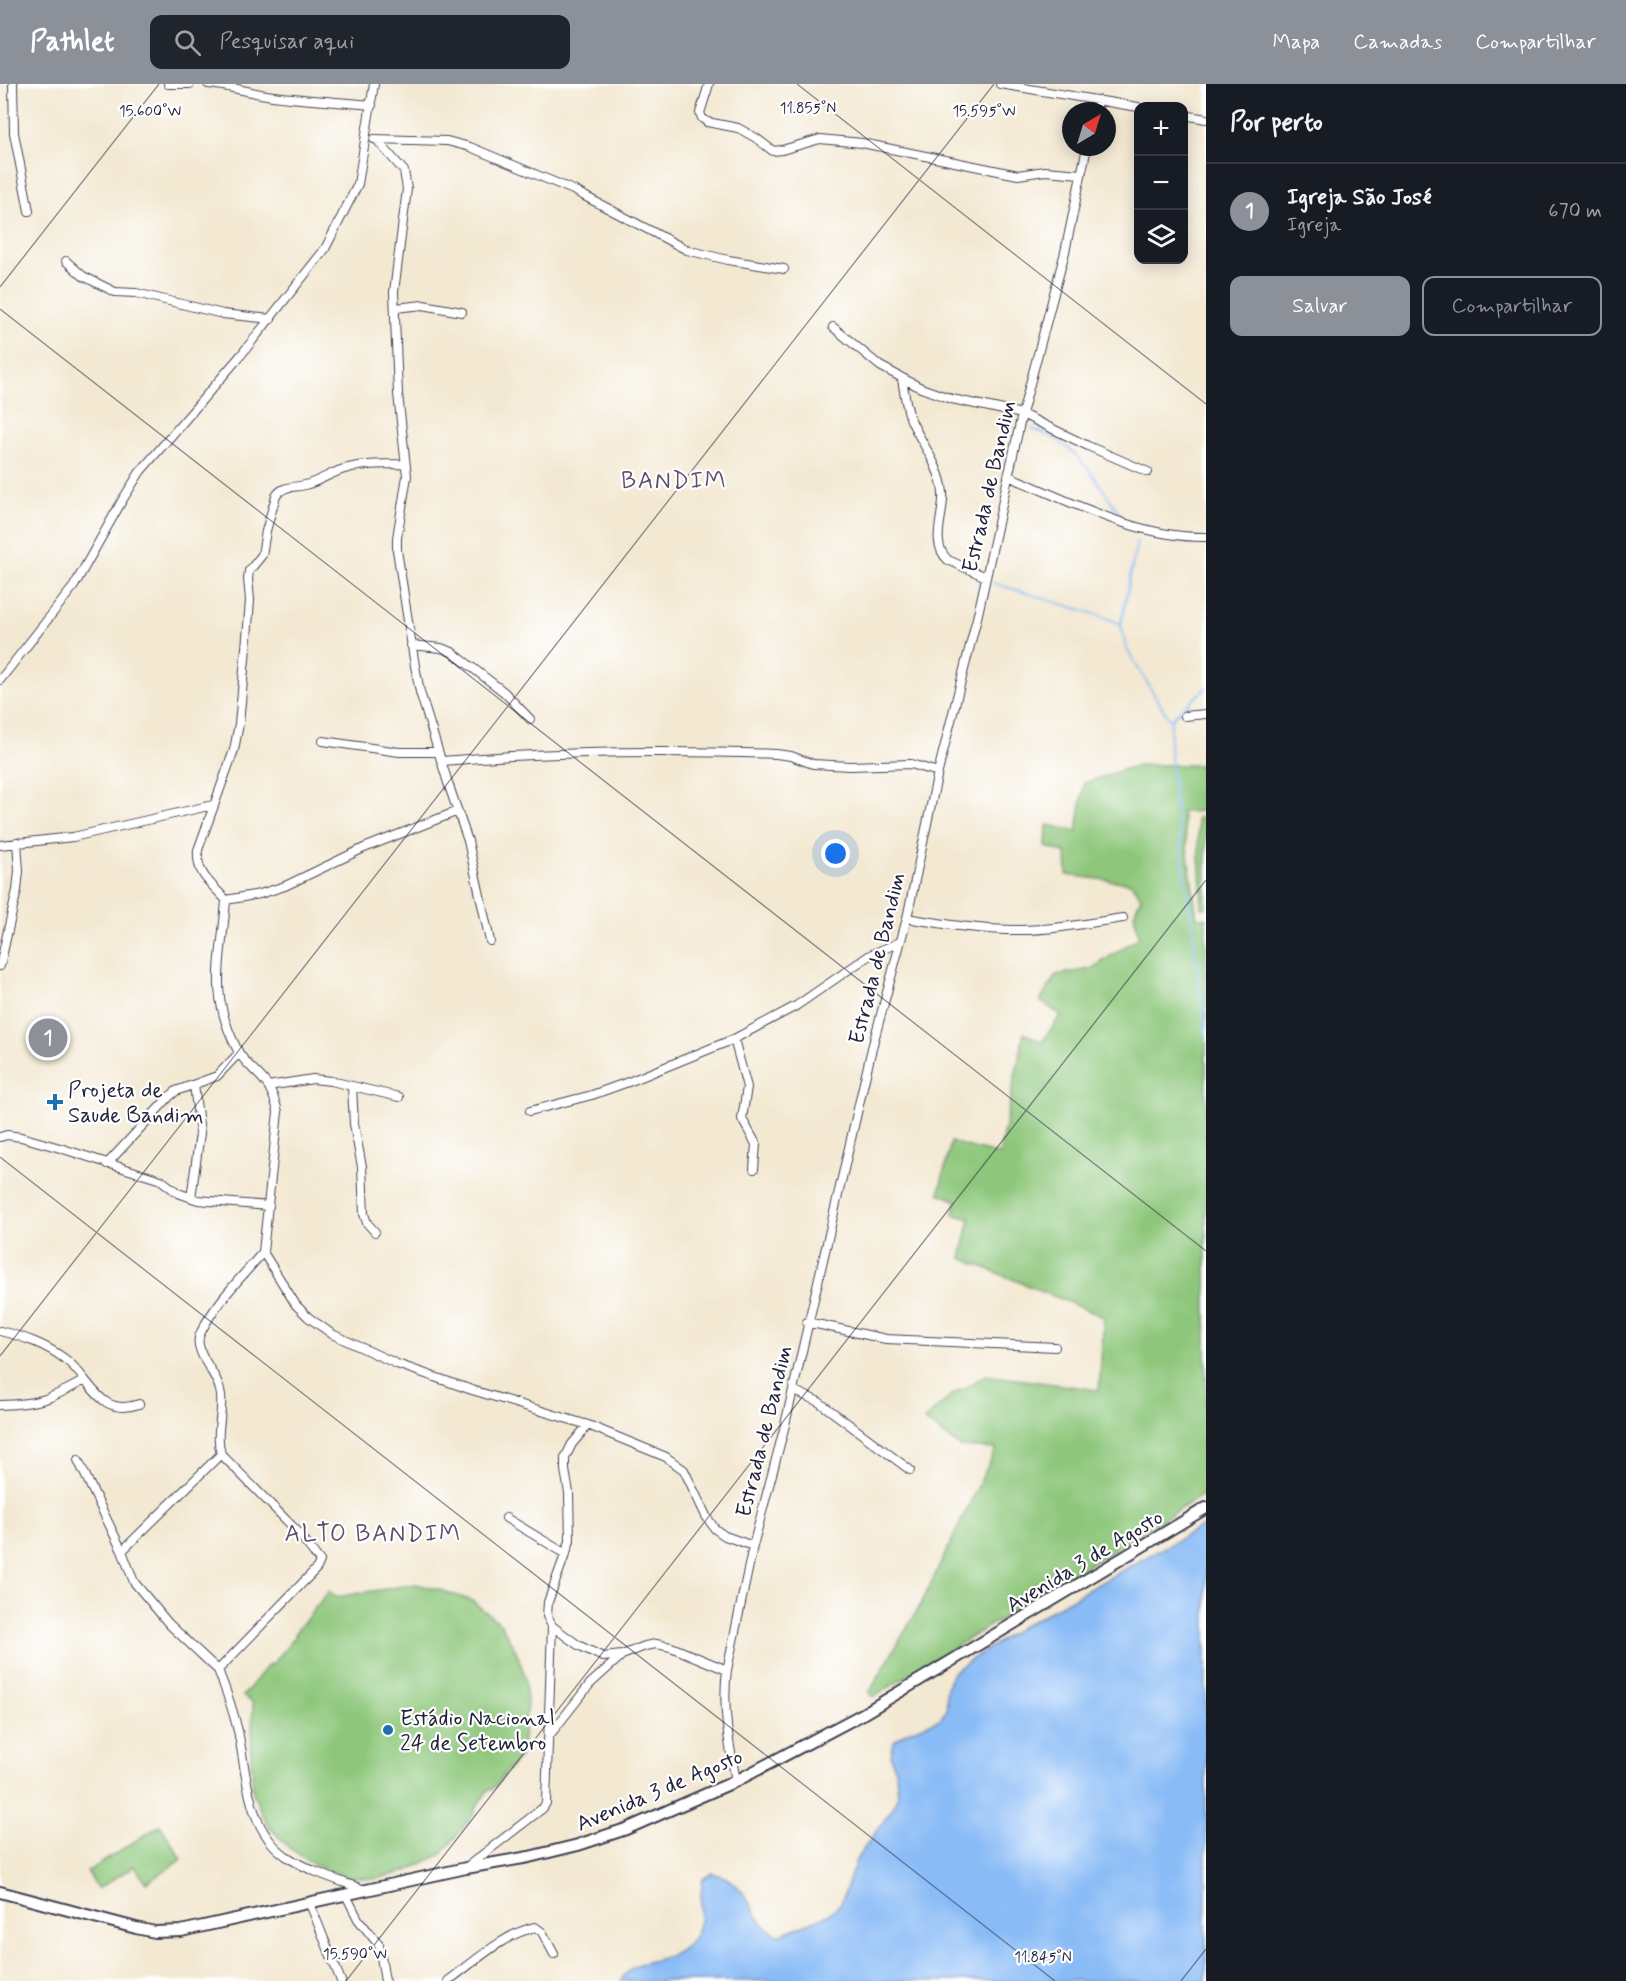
<!DOCTYPE html>
<html lang="pt">
<meta charset="utf-8">
<style>
body{margin:0;font-family:Mynerve,sans-serif;background:#20242c;color:#f1f3f6}
.controls{position:absolute;right:18px;top:18px;display:grid;overflow:hidden;border-radius:12px;box-shadow:0 3px 15px #0003}
.controls button{width:54px;height:54px;display:grid;place-items:center;padding:0;border:0;border-bottom:2px solid #363941;background:#171b24;color:#f1f3f6;font:30px sans-serif}
.compass{position:absolute;left:1062px;top:18px;width:54px;height:54px;border-radius:50%;background:#171b24;box-shadow:0 3px 15px #0003;rotate:38deg}
.you{position:absolute;left:836px;top:770px;width:21px;height:21px;margin:-15px;border:4px solid #fff;border-radius:50%;background:#1a73e8;box-shadow:0 0 0 9px #1a73e833}
.badge{display:grid;place-items:center;width:39px;height:39px;border-radius:50%;background:#8c9099;color:#fff;font-size:20px;font-weight:700}
.pin{position:absolute;translate:-50% -50%;border:3px solid #fff;box-shadow:0 2px 6px #0006}
.list{margin:0;padding:0;list-style:none}
h2{display:flex;justify-content:space-between;align-items:center;height:78px;margin:0;padding:0 24px;font-size:26px}
h2 small{font-size:20px;font-weight:400;color:#9ea1a6}
.list li{display:grid;grid-template-columns:39px 1fr auto;gap:18px;align-items:center;box-sizing:border-box;height:96px;padding:0 24px;border-top:2px solid #363941}
.list b{display:block;font-size:22px;white-space:nowrap}
.list p{margin:0;font-size:20px;white-space:nowrap;color:#9ea1a6}
.list em{font-size:20px;font-style:normal;color:#9ea1a6}
.actions{display:flex;gap:12px;padding:18px 24px}
.actions a{flex:1;padding:14px 0;border:2px solid #8c9099;border-radius:12px;text-align:center;font-size:21px;color:#8c9099}
.actions .main{background:#8c9099;color:#fff}
.icon{flex:none;width:33px;height:33px;fill:none;stroke:currentColor;stroke-width:2;stroke-linecap:round;stroke-linejoin:round}
.map{position:relative;flex:none;width:1206px;height:1897px;overflow:hidden}
header{display:flex;align-items:center;gap:36px;box-sizing:border-box;height:84px;padding:0 30px;background:#8c9099;color:#fff}
header strong{font-size:28px}
nav{display:flex;gap:33px;margin-inline-start:auto;font-size:21px}
.search{width:420px;height:54px;background:#20242c;display:flex;align-items:center;gap:15px;box-sizing:border-box;padding:0 21px;border-radius:12px;color:#9ea1a6;font-size:22px}
main{display:flex}
aside{flex:1;background:#171b24}
.map>svg:first-child{display:block}
</style>
<header>
<strong>Pathlet</strong>
<div class="search"><svg class="icon" aria-label="search" viewBox="0 0 24 24"><circle cx="10" cy="10" r="6"/><path d="M15 15l6 6"/></svg>Pesquisar aqui</div>
<nav><a>Mapa</a><a>Camadas</a><a>Compartilhar</a></nav>
</header>
<main>
<div class="map">
<svg width="1206" height="1897" viewBox="0 0 1206 1897">
<rect width="100%" height="100%" fill="#fff"/>
<filter id="ink" filterUnits="userSpaceOnUse"><feTurbulence type="fractalNoise" baseFrequency=".0167" numOctaves="2"/><feDisplacementMap in="SourceGraphic" scale="12" xChannelSelector="R" yChannelSelector="G"/><feConvolveMatrix kernelMatrix="1 2 1 2 8 2 1 2 1" color-interpolation-filters="sRGB"/></filter>
<filter id="wash" filterUnits="userSpaceOnUse"><feTurbulence type="fractalNoise" baseFrequency=".008" numOctaves="4" result="noise"/><feDisplacementMap in="SourceGraphic" scale="24" xChannelSelector="R" yChannelSelector="G"/><feGaussianBlur stdDeviation="1.35" result="paint"/><feColorMatrix in="noise" values="0 0 0 0 0 0 0 0 0 0 0 0 0 0 0 0 0 1.4 0 .05"/><feComposite in="paint" operator="in"/></filter>
<g filter="url(#wash)">
<rect width="100%" height="100%" fill="#f3e8d1"/>
<!-- green -->
<path fill="#8ec77b" stroke="#58745b" stroke-width="1.5" d="M 1137,681 L 1206,681 L 1206,727 L 1182,728 L 1197,834 L 1206,834 L 1206,1409 L 873,1613 L 869,1608 L 921,1520 L 996,1365 L 960,1363 L 924,1336 L 952,1311 L 986,1291 L 1099,1306 L 1104,1233 L 961,1174 L 970,1135 L 953,1130 L 957,1117 L 939,1109 L 951,1058 L 999,1071 L 1024,949 L 1042,958 L 1061,931 L 1040,917 L 1056,891 L 1091,885 L 1139,853 L 1134,830 L 1141,813 L 1131,799 L 1067,791 L 1066,769 L 1046,763 L 1047,741 L 1077,747 L 1084,699 Z
M 1206,733 L 1206,824 L 1202,824 L 1197,734 Z
M 416,1500 L 441,1506 L 472,1517 L 501,1540 L 516,1567 L 525,1592 L 527,1620 L 521,1671 L 492,1706 L 489,1705 L 474,1726 L 476,1728 L 442,1770 L 405,1788 L 375,1795 L 347,1793 L 314,1781 L 288,1763 L 266,1739 L 253,1709 L 251,1673 L 253,1619 L 243,1612 L 269,1580 L 271,1582 L 296,1552 L 294,1550 L 329,1507 L 336,1513 Z
M 160,1741 L 182,1775 L 146,1799 L 134,1782 L 98,1805 L 87,1788 Z"/>
<!-- water -->
<path fill="#89bbf6" stroke="#566e98" stroke-width="1.5" d="M 1206,1440 L 1206,1897 L 621,1897 C 631,1878 645,1879 663,1874 C 678,1871 696,1857 699,1841 C 703,1826 699,1810 703,1795 L 712,1789 C 753,1797 748,1839 779,1851 L 828,1831 L 841,1819 L 857,1774 L 893,1724 L 898,1710 L 896,1690 L 891,1672 L 894,1657 L 905,1649 L 940,1635 L 947,1625 L 946,1608 L 949,1596 L 954,1587 L 1021,1543 Z"/>
<g fill="none" stroke-linecap="round" stroke-linejoin="round">
<!-- stream -->
<path stroke="#89bbf6" stroke-width="2" d="M 1032,345 C 1039,348 1048,350 1054,354 C 1084,372 1101,403 1120,430
M 1137,457 L 1121,540 L 1126,564 L 1171,638 L 1170,660 L 1173,699 L 1206,951
M 993,499 L 1098,531 L 1121,540
M 1171,637 L 1175,631 L 1206,604"/>
</g>
</g>
<g filter="url(#ink)">
<g fill="none" stroke-linecap="round" stroke-linejoin="round">
<!-- street casing -->
<g stroke="#414052" stroke-width="10">
<path id="street" d="M 13,0 L 14,49 L 29,127
M 168,0 L 190,0
M 208,0 C 230,2 251,9 273,12 C 306,16 339,18 372,21
M 709,0 L 700,29 L 702,34 L 707,38 L 738,44 L 756,54 L 773,67 L 782,66 L 820,55 L 862,59 L 1018,91 L 1045,87 L 1081,90
M 1000,0 L 1138,23
M 1096,27 L 1098,16
M 1184,31 L 1206,35
M 374,55 L 447,57 L 470,63 L 573,106 L 687,166 L 728,176 L 784,185
M 376,55 L 404,87 L 407,105 L 394,208 L 398,310 L 407,392 L 397,454 L 397,466 L 415,582 L 420,608 L 448,699 L 468,757 L 490,857
M 66,177 L 83,192 L 115,208 L 136,209 L 223,230 L 271,235
M 395,224 L 423,221 L 462,228
M 833,243 L 880,282 L 921,304 L 952,315 L 1022,330 L 1088,362 L 1148,388
M 902,294 C 904,308 906,323 911,336 C 921,359 941,383 943,409 C 945,430 929,459 948,476 L 986,493
M 405,380 C 386,381 367,379 348,384 C 333,387 321,397 305,401 C 294,404 283,401 276,412 L 266,447 L 262,471 L 249,487 L 248,495 L 250,516 L 248,542 L 239,640 L 234,666 L 198,766 C 196,791 211,799 226,816 C 222,877 207,908 238,967 C 245,981 260,989 268,1002 C 273,1010 276,1019 278,1028 L 263,1168 L 296,1221 L 308,1233 L 332,1250 L 397,1280 L 472,1306 L 588,1341 L 666,1373 L 684,1386 L 706,1432 L 715,1445 L 725,1452 L 753,1462
M 1008,392 C 1070,417 1137,454 1206,453
M 411,561 L 441,564 L 452,568 L 504,608 L 530,635
M 0,596 L 74,502 L 123,415 L 140,388 L 241,271 L 325,165 L 358,100 L 374,0
M 1185,632 L 1206,630
M 323,657 L 399,668 L 438,668
M 442,677 C 554,667 664,666 776,670 L 791,672 L 813,680 L 850,682 L 911,680 L 938,688
M 0,761 L 73,753 L 213,721
M 226,816 L 260,810 L 285,802 L 364,764 L 458,727
M 907,834 C 944,840 980,846 1018,846 C 1053,846 1089,839 1123,834
M 0,882 L 17,806 L 19,787 L 17,758
M 734,955 L 747,1003 L 742,1035 L 756,1060 L 754,1085
M 268,1002 L 313,995 L 331,997 L 399,1013
M 352,1003 L 354,1040 L 362,1083 L 364,1130 L 367,1139 L 375,1148
M 530,1027 L 592,1011 L 631,997 L 734,955 L 796,922 L 870,871 L 900,858
M 0,1053 L 7,1051 L 21,1053 L 60,1064 L 161,1096 L 178,1109 L 198,1116 L 269,1122
M 107,1080 L 169,1013 L 176,1007 L 217,992 L 239,969
M 191,1114 L 200,1049 L 194,1001
M 263,1168 C 242,1193 216,1218 201,1248 C 198,1253 198,1259 200,1265 C 205,1282 219,1293 221,1311 C 223,1331 215,1350 221,1370 L 296,1446 L 320,1477 L 317,1484 L 218,1586 C 226,1606 233,1626 238,1647 C 247,1689 246,1744 286,1772 C 310,1788 338,1796 365,1806
M 807,1238 L 886,1255 L 1055,1263
M 0,1247 C 24,1253 45,1260 65,1275 C 92,1295 98,1334 139,1320
M 793,1306 L 819,1318 L 910,1386
M 0,1321 C 39,1320 51,1315 85,1296
M 588,1341 L 572,1360 L 565,1374 L 565,1386 L 569,1409 L 570,1457 L 548,1518 L 547,1532 L 552,1542 L 578,1561 L 603,1573 L 622,1571 L 645,1562 L 656,1560 L 671,1563 L 727,1586
M 78,1376 L 122,1467 L 134,1498 L 169,1540 L 218,1586
M 506,1434 L 566,1470
M 122,1467 L 221,1370
M 549,1652 L 590,1600 L 621,1572
M 736,1697 C 729,1660 722,1623 727,1586 L 753,1462 L 784,1345 L 872,964 L 907,834 L 938,688 L 978,530 L 1022,330 L 1065,168 L 1087,63
M 468,1782 L 543,1724 L 546,1719 L 552,1542
M 346,1811 L 358,1835 L 379,1861 L 385,1897
M 310,1820 L 341,1897
M 448,1897 C 474,1878 504,1850 535,1843 L 542,1848 L 554,1870"/>
</g>
<!-- secondary casing -->
<g stroke="#414052" stroke-width="14">
<path id="secondary" d="M 0,1808 L 136,1844 L 155,1848 L 181,1847 L 466,1784 L 529,1773 L 578,1761 L 626,1745 L 736,1697 L 861,1631 L 1206,1424"/>
</g>
<!-- street -->
<use href="#street" stroke="#fff" stroke-width="8"/>
<!-- secondary -->
<use href="#secondary" stroke="#fff" stroke-width="10"/>
</g>
</g>
<!-- ticks -->
<path fill="none" stroke="#22223b" stroke-width="1.5" stroke-opacity="0.45" d="M 797,0 L 1206,320M 0,203 L 159,0M 0,225 L 1206,1167M 0,1073 L 1055,1897M 0,1272 L 994,0M 346,1897 L 1206,796M 1181,1897 L 1206,1865"/>
<!-- markers -->
<g fill="#1f6fb2" stroke="#fff" stroke-width="2">
<path d="M52 1009h6v6h6v6h-6v6h-6v-6h-6v-6h6z"/>
<circle cx="388" cy="1646" r="6"/>
</g>
<g text-anchor="middle" stroke-width="4.5" stroke-linejoin="round" paint-order="stroke">
<!-- street labels -->
<g font-size="22" fill="#22223b" stroke="#fff">
<text transform="translate(988 402) rotate(-77)" y="8">Estrada de Bandim</text>
<text transform="translate(876 874) rotate(-76)" y="8">Estrada de Bandim</text>
<text transform="translate(763 1347) rotate(-76)" y="8">Estrada de Bandim</text>
<text transform="translate(1084 1476) rotate(-31)" y="8">Avenida 3 de Agosto</text>
<text transform="translate(659 1705) rotate(-23)" y="8">Avenida 3 de Agosto</text>
</g>
<!-- poi labels -->
<g font-size="22" fill="#22223b" stroke="#fff" text-anchor="start">
<text x="68" y="1013">Projeta de<tspan x="68" dy="25">Saude Bandim</tspan></text>
<text x="400" y="1641">Estádio Nacional<tspan x="400" dy="25">24 de Setembro</tspan></text>
</g>
<!-- neighbourhood labels -->
<g font-size="24" letter-spacing="1.5" fill="#5e4f6a" stroke="#fff">
<text x="674" y="404">BANDIM</text>
<text x="373" y="1457">ALTO BANDIM</text>
</g>
</g>
<g font-size="15" text-anchor="middle" fill="#22223b" stroke="#fff" stroke-width="4.5" stroke-linejoin="round" paint-order="stroke">
<text x="808" y="29">11.855°N</text>
<text x="150" y="32">15.600°W</text>
<text x="984" y="32">15.595°W</text>
<text x="355" y="1875">15.590°W</text>
<text x="1043" y="1878">11.845°N</text>
</g>
</svg>
<div class="controls">
<button>+</button>
<button>−</button>
<button><svg class="icon" aria-label="layers" viewBox="0 0 24 24"><path d="M12 4l9 5-9 5-9-5zM3 14l9 5 9-5"/></svg></button>
</div>
<svg class="compass" viewBox="-18 -18 36 36"><path d="M0-13l5 13h-10z" fill="#e53935"/><path d="M0 13l5-13h-10z" fill="#9ea1a6"/></svg>
<div class="you"></div>
<div class="pin badge" style="left:48px;top:954px">1</div>
</div>
<aside>
<h2>Por perto<small></small></h2>
<ul class="list">
<li><span class="badge">1</span><div><b>Igreja São José</b><p>Igreja</p></div><em>670 m</em></li>
</ul>
<div class="actions"><a class="main">Salvar</a><a>Compartilhar</a></div>
</aside>
</main>
